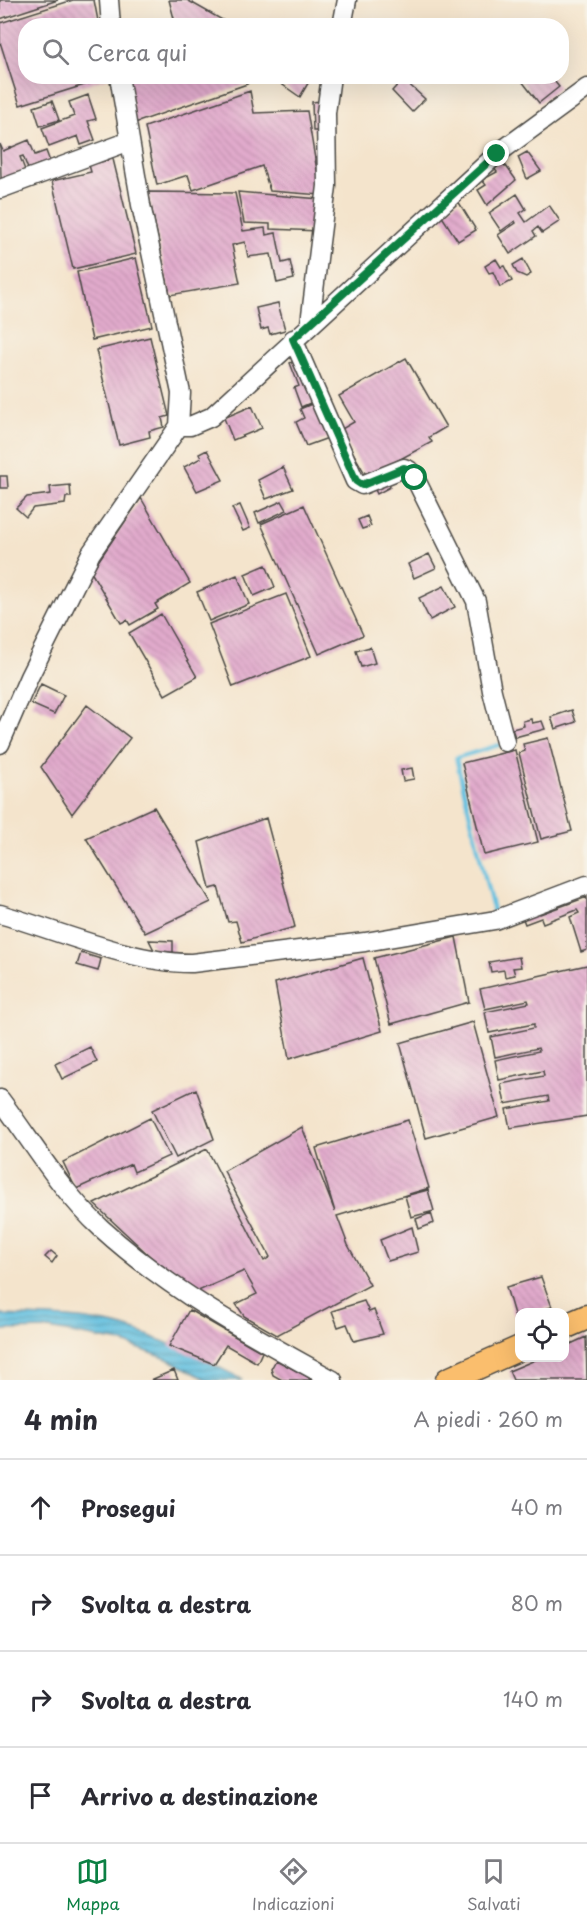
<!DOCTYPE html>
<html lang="it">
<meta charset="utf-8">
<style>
body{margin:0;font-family:"Playpen Sans",sans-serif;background:#f7f7f7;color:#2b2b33}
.controls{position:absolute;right:18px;bottom:18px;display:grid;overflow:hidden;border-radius:12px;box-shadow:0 6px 24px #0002}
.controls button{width:54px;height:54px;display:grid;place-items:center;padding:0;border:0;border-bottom:2px solid #e1e1e2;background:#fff;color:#2b2b33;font:30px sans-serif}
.stop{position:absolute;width:18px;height:18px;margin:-14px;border:4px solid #0b8043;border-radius:50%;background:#fff}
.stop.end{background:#0b8043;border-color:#fff;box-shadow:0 2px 6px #0008}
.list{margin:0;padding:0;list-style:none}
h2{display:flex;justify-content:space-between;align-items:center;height:78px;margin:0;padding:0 24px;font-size:26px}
h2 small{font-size:20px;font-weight:400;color:#7c7c81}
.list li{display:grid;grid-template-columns:39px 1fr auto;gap:18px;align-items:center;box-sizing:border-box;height:96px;padding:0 24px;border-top:2px solid #e1e1e2}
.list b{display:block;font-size:22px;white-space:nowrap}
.list em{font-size:20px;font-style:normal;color:#7c7c81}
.icon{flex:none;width:33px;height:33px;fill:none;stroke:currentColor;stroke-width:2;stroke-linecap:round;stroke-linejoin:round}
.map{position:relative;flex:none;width:587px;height:1380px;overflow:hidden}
.search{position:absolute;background:#fff;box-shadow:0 6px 24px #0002;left:18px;right:18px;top:18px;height:66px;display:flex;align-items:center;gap:15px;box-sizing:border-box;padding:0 21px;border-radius:24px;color:#7c7c81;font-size:22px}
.sheet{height:462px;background:#fff}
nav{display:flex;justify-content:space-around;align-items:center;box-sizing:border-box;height:84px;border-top:2px solid #e1e1e2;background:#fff;font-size:16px;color:#7c7c81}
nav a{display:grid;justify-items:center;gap:3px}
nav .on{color:#0b8043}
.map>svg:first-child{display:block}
</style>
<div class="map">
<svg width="587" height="1380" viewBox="0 0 587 1380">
<defs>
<pattern id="water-rules" width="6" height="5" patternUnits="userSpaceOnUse" patternTransform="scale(1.5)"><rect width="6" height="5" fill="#62c0e0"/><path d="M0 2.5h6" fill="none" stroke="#519cb6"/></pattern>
<pattern id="building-back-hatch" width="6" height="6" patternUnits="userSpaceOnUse" patternTransform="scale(1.5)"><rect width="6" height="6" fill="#e1aacc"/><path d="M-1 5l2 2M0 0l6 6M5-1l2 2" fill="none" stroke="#c192af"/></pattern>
</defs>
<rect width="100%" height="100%" fill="#f7f3e8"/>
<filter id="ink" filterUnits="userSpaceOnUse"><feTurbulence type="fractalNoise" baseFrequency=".0167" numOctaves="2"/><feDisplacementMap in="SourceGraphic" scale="12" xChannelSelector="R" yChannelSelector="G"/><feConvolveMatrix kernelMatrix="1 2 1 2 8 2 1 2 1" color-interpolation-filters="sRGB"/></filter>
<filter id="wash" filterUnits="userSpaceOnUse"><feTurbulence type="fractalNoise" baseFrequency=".008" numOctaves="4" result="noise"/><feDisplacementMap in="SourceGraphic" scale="24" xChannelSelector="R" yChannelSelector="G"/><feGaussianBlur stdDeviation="1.35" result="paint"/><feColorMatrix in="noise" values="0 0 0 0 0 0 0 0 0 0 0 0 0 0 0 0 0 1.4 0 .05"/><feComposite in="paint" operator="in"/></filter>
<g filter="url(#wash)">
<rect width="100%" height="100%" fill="#f4e4cc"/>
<!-- water -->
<path fill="url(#water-rules)" stroke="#467686" stroke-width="1.5" d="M 0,1315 C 37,1317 74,1316 111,1324 C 149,1332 208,1361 243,1380 L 207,1380 L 170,1360 L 121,1342 L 49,1329 L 0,1330 Z"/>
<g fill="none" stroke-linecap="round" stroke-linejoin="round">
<!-- stream -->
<path stroke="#62c0e0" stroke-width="4" d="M 494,914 L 456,758 L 499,745"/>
</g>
<g id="blocks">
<!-- building -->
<path fill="url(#building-back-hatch)" d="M 0,0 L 58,0 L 0,19 Z
M 73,0 L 94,0 L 99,26 L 26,26 L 26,76 L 110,77 L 20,105 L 0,42 L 0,23 Z
M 169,0 L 187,0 L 233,26 L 176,26 Z
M 254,76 L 247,84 L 135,123 L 128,77 Z
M 270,76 L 309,76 L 311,78 L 300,97 Z
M 518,76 L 550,76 L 559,87 L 539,103 Z
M 403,79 L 425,99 L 412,112 L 392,91 Z
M 250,91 L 254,113 L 307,111 L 321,195 L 270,191 L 262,166 L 193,190 L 188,175 L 157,185 L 145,127 Z
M 88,95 L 96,119 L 88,121 L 95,140 L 81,145 L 78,136 L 49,147 L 42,128 L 74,116 L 69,102 Z
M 52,101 L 59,120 L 40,126 L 34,107 Z
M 321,101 L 321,131 L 313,131 L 312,102 Z
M 29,140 L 35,155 L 46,151 L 52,167 L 42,170 L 40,164 L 28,169 L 23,156 L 20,157 L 25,170 L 1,180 L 0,144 L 3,151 Z
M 527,152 L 541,171 L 527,179 L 518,157 Z
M 113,159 L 136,254 L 73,269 L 52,181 L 91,172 L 89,165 Z
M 499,161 L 505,167 L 506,166 L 516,180 L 487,205 L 478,190 L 486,185 L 482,180 L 497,172 L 493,167 Z
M 148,192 L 235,193 L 243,231 L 265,228 L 266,235 L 276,233 L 282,263 L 290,261 L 294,279 L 277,283 L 271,254 L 248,257 L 245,242 L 232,245 L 240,283 L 170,295 Z
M 238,192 L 320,199 L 319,231 L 270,229 L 270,224 L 244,223 Z
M 517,194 L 526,209 L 520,213 L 526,222 L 549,205 L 560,221 L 542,233 L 538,227 L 533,231 L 536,236 L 510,254 L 498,235 L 516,223 L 515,221 L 501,231 L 489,213 Z
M 458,201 L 476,230 L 458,241 L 441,215 Z
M 136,258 L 152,326 L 92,340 L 77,272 Z
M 496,259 L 501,267 L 504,266 L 512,281 L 500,287 L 493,272 L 489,273 L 485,266 Z
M 523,259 L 531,274 L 526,277 L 517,273 L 513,265 Z
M 278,303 L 285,330 L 270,334 L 268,328 L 261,330 L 256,308 Z
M 150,337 L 169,416 L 162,418 L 164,427 L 149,431 L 150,437 L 119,445 L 96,350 Z
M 406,358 L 446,427 L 429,437 L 432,442 L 367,477 L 340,430 L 354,422 L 339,396 Z
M 299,359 L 315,401 L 301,407 L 294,388 L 299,386 L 290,363 Z
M 314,403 L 328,438 L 306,446 L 296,422 L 304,418 L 300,409 Z
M 252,406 L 262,428 L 233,440 L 224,418 Z
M 207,450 L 223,480 L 197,491 L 184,467 L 201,458 L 199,454 Z
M 283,467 L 293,489 L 266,499 L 258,480 Z
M 0,476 L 7,476 L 8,488 L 0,488 Z
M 386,479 L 390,487 L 377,494 L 373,485 Z
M 70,485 L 71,497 L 66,497 L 65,504 L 33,508 L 26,517 L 16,508 L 27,497 L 51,494 L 50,487 Z
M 141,498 L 190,583 L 155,604 L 158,609 L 130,625 L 127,620 L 121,623 L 91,572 Z
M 282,501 L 287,510 L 259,523 L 255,513 Z
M 240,505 L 250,528 L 243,531 L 232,508 Z
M 304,505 L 363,635 L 319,654 L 261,524 Z
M 367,516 L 371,526 L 362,529 L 358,520 Z
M 429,554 L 436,568 L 414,578 L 408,564 Z
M 266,565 L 275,587 L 254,596 L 245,574 Z
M 237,575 L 249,604 L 209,621 L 197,592 Z
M 444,586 L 455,607 L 430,620 L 419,598 Z
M 286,594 L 311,656 L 233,687 L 209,624 Z
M 161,614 L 197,677 L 165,695 L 129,633 Z
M 370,647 L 375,663 L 361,667 L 356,651 Z
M 41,684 L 64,695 L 54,714 L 31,704 Z
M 87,705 L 130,738 L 72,814 L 41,767 Z
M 572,710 L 576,722 L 555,729 L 551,717 Z
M 531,719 L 532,723 L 542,721 L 545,729 L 515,737 L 512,729 L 524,726 L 523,721 Z
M 548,738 L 572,831 L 541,839 L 519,753 L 525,751 L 523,744 Z
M 515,750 L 538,842 L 484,855 L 462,763 Z
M 412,768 L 414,779 L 403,781 L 401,770 Z
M 154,807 L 211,902 L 145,933 L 86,838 Z
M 266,818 L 295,927 L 242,942 L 236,921 L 228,922 L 218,887 L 210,889 L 199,842 Z
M 587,897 L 587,950 L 581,952 L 570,917 L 579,913 L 577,910 L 543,923 L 541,918 L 525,924 L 521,914 L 537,908 L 540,914 Z
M 456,937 L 469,1002 L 391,1024 L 374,958 Z
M 149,940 L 173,941 L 173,953 L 155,952 Z
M 81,953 L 101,959 L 98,971 L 77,965 Z
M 519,957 L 521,967 L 513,968 L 515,975 L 505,977 L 504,970 L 491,972 L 489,962 Z
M 363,958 L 382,1031 L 289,1059 L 275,983 Z
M 587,965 L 587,1116 L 510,1128 L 506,1109 L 549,1101 L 548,1096 L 505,1104 L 501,1084 L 544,1076 L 543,1071 L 499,1080 L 495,1060 L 539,1051 L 538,1048 L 495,1057 L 491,1037 L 534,1028 L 534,1024 L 489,1033 L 485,1012 L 529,1003 L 528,1000 L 485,1009 L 480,989 Z
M 473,1022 L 499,1117 L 426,1138 L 400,1043 Z
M 90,1047 L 97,1062 L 62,1079 L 55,1064 Z
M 196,1089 L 214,1139 L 176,1158 L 152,1110 Z
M 150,1118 L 169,1156 L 134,1172 L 131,1164 L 76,1189 L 63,1162 Z
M 408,1120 L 429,1188 L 337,1216 L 348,1245 L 370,1285 L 277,1335 L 244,1316 L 236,1304 L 257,1294 L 244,1271 L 196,1292 L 154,1260 L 94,1204 L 207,1149 L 264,1261 L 270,1257 L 224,1171 L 302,1127 L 335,1212 L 316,1148 Z
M 428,1190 L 434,1211 L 411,1217 L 405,1196 Z
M 431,1213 L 434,1223 L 419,1229 L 416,1219 Z
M 412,1227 L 418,1252 L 388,1261 L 380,1240 Z
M 51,1251 L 57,1256 L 52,1263 L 45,1257 Z
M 541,1277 L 552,1307 L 534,1312 L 520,1312 L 520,1317 L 515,1318 L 506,1287 Z
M 364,1301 L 369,1312 L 374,1310 L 383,1334 L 354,1341 L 347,1324 L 338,1327 L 332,1311 Z
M 189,1310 L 262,1352 L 257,1363 L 226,1345 L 214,1364 L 169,1346 Z
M 586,1337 L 587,1380 L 513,1380 L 509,1371 L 540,1358 L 564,1358 L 564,1347 Z
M 276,1360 L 308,1377 L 311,1380 L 282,1380 L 273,1375 L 271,1369 Z
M 174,1370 L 178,1380 L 151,1380 Z"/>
</g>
</g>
<g filter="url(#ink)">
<use href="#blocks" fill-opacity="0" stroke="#494743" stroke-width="1.5"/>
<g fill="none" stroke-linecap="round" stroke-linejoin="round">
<!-- minor casing -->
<g stroke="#494743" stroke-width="21">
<path id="minor" d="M 109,0 L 111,26
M 342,26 L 347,0
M 0,189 L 130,141
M 310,323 L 327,186 L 326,113 L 331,76
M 293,339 L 355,481 L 362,485 L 404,468 L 409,470 L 415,478 L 476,601 L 492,691 L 505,742
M 179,426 L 190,426 L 211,417 L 497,154 L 587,88
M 0,744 L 29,677 L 91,553 L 179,426 L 181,393 L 141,205 L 119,76
M 0,914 C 56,930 136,964 192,963 L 365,942 L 495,920 L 587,885
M 0,1099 C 33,1143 60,1190 101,1228 C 170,1291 251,1335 333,1380"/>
</g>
<!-- major casing -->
<g stroke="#494743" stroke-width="27">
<path id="major" d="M 564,1327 L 587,1317
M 448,1380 L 520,1348"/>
</g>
<!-- minor -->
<use href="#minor" stroke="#fff" stroke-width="18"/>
<!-- major -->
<use href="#major" stroke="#fabe6d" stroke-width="24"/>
</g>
</g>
<g fill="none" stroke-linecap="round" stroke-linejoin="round" filter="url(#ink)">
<!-- route -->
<path stroke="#0b8043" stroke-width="8" d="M 415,478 L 409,470 L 404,468 L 362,485 L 356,481 L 293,339 L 497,154"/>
</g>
</svg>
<div class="controls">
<button><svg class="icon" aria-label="locate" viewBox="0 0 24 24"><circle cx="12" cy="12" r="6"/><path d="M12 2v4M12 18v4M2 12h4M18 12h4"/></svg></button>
</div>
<div class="stop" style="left:415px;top:478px"></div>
<div class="stop end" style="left:497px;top:154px"></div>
<div class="search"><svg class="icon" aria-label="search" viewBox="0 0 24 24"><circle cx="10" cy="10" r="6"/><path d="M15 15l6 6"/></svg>Cerca qui</div>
</div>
<section class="sheet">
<h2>4 min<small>A piedi · 260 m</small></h2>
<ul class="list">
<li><svg class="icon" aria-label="ahead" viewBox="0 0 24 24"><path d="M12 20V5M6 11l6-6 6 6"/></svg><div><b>Prosegui</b></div><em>40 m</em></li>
<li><svg class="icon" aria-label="right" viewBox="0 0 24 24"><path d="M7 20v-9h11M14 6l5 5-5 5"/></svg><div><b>Svolta a destra</b></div><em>80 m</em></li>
<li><svg class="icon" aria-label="right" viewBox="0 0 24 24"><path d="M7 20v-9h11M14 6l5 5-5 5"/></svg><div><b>Svolta a destra</b></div><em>140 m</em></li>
<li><svg class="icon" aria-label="arrive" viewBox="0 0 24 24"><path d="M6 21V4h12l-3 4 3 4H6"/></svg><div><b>Arrivo a destinazione</b></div></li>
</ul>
</section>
<nav>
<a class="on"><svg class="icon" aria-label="map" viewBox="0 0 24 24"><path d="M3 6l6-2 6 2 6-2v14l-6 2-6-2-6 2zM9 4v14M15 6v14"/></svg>Mappa</a>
<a><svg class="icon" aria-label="directions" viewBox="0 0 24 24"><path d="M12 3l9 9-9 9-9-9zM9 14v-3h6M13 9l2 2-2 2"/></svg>Indicazioni</a>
<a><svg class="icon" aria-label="saved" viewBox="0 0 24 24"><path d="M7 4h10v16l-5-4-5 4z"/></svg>Salvati</a>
</nav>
